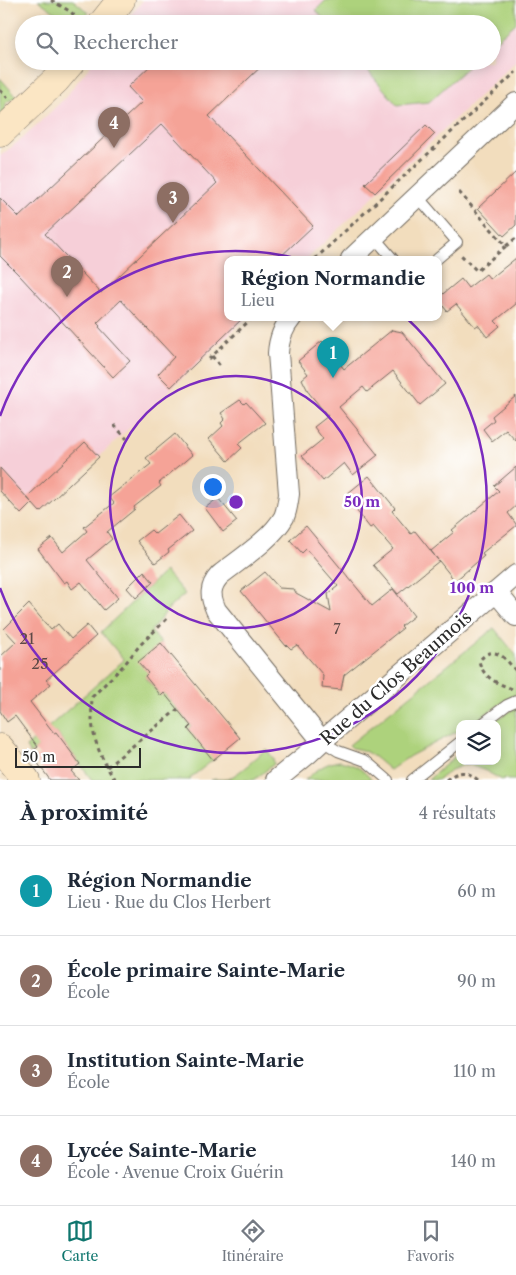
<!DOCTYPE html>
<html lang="fr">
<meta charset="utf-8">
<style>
body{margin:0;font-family:"Libre Caslon Text",serif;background:#f2f2f3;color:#1f2937}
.controls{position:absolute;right:15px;bottom:15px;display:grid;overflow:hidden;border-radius:10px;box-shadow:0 2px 12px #0003}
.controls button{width:45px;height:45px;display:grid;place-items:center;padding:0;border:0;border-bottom:1px solid #e0e1e3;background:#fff;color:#1f2937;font:25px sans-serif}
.scale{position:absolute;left:15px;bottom:12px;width:126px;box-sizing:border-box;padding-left:5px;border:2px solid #2b2b2b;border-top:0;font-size:14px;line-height:18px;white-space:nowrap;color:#2b2b2b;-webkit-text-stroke:4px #fff;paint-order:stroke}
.you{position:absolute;left:212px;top:486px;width:18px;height:18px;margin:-12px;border:4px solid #fff;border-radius:50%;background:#1a73e8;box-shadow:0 0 0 8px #1a73e833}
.badge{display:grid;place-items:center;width:32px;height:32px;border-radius:50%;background:#0f766e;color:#fff;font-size:16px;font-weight:700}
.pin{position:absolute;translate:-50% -41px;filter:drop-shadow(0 1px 2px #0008)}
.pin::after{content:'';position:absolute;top:26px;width:18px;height:15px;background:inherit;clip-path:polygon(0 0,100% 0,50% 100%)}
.popup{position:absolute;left:224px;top:256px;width:218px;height:65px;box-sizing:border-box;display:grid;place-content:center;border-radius:10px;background:#fff;filter:drop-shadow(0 1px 4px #0005);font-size:16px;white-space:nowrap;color:#747a83}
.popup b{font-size:19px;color:#1f2937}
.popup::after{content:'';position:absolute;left:50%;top:100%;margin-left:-10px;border:10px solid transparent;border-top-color:#fff}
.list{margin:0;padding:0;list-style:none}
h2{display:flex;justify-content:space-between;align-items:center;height:65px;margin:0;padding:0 20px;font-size:21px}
h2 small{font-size:16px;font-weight:400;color:#747a83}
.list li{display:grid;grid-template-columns:32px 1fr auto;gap:15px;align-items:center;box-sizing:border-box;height:90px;padding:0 20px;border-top:1px solid #e0e1e3}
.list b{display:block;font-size:19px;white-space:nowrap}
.list p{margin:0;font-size:16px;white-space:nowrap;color:#747a83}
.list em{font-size:16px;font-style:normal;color:#747a83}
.icon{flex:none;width:28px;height:28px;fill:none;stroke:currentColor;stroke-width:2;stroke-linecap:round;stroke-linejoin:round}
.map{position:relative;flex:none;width:516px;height:780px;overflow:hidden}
.search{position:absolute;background:#fff;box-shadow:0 2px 12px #0003;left:15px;right:15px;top:15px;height:55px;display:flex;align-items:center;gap:12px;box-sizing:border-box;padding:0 18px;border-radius:28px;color:#747a83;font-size:19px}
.sheet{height:425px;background:#fff}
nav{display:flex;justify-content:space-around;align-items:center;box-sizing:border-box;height:70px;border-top:1px solid #e0e1e3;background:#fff;font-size:14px;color:#747a83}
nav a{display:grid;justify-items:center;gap:2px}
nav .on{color:#0f766e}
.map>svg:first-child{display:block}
</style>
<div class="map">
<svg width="516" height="780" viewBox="0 0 516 780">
<rect width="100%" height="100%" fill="#fff"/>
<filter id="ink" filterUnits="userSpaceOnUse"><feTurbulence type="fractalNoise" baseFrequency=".02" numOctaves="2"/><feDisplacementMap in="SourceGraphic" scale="10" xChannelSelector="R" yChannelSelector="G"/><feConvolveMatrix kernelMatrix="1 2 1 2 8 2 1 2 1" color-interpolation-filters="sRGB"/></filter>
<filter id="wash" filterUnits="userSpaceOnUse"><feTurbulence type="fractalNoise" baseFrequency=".0096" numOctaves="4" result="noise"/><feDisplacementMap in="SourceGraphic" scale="20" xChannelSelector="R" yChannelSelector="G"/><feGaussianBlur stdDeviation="1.12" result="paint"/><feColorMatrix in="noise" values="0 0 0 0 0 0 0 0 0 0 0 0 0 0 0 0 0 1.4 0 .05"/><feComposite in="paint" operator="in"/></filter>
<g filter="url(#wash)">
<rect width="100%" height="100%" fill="#f2ddbd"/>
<!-- built -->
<path fill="#f6cfd8" d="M 143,0 L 516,0 L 516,61 L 307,259 L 228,259 L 228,317 L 247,317 L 40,512 L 0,468 L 0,156 L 24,137 L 64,99 L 94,61 L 492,61 L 492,24 L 124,24 Z"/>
<!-- green -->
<path fill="#add27c" stroke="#6c7e54" d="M 38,0 L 73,0 L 89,13 L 78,24 L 71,24 Z
M 326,0 L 516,0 L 516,23 L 492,44 L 492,24 L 328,24 L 316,10 Z
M 360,61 L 474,61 L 429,102 L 397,105 Z
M 0,78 L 17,97 L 6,102 L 5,113 L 0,117 Z
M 165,571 L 185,594 L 169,608 L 151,631 L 161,643 L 139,662 L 148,673 L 145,677 L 161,696 L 164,693 L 191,726 L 188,729 L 204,748 L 207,745 L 217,757 L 190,778 L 191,780 L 92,780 L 56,732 L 30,754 L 26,747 L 124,660 L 101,632 Z
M 494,628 L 516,655 L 516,695 L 512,696 L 471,724 L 460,724 L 460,730 L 410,756 L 390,770 C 382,764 374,755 364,751 C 358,748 353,750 349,745 Z
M 516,708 L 516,780 L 507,780 L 505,778 L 502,780 L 486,771 L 467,764 L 451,770 L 438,780 L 428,780 L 460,752 L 460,761 L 497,761 L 497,724 L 492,724 L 500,717 Z
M 266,749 L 273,758 L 274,764 L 254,780 L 211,780 C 216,778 221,780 227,779 C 237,776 257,757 266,749 Z
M 340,761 C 356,765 361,768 372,780 L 305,780 C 317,770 324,763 340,761 Z"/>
<g id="blocks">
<!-- building -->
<path fill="#f5a397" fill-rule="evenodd" d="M 155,61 L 267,61 L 209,116 L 313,226 L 278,259 L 228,259 L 228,317 L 244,317 L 171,387 L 158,374 L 174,357 L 121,300 L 97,323 L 100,326 L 99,327 L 130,361 L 113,377 L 20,276 L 0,256 L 0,198 L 19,217 L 142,102 L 128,87 ZM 162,124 L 217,183 L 101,293 L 45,234 Z
M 426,125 L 435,134 L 375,193 L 365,184 Z
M 516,172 L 516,225 L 504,236 L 478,208 Z
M 516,258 L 516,304 L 495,321 L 500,326 L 487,337 L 478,325 L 475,327 L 456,304 L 447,311 L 438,300 L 438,298 L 461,279 L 468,288 L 486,274 L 490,279 Z
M 392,330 L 402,332 L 445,384 L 420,405 L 393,371 L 367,392 L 363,387 L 339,407 L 378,455 L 353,475 L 344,463 L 323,481 L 302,456 L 323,439 L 314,427 L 328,416 L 309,393 L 302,379 L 308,374 L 298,361 L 322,341 L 344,369 Z
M 516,396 L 516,441 L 506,430 L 492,441 L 483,429 L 494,420 L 492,416 Z
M 240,400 L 244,404 L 246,402 L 265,423 L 238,444 L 242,448 L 228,461 L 209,439 L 223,426 L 221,423 L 225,419 L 221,413 Z
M 175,434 L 192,455 L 159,483 L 161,486 L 134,507 L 135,509 L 107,532 L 112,539 L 87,560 L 118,598 L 104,610 L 81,582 L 72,589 L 67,581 L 64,583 L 38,549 L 52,538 L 63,552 L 87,531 L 84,527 L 114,503 L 109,497 L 151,464 L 146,458 Z
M 85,442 L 99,457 L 40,512 L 32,503 L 21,514 L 0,491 L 0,468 L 31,502 L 27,497 Z
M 516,467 L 516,506 L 508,513 L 516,524 L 516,526 L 482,553 L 484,556 L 455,581 L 439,561 L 398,594 L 373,565 L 393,549 L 373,526 L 370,528 L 356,510 L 347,500 L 350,497 L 347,494 L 369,476 L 395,508 L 392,511 L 411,534 L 415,531 L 438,560 L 431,551 L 454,532 L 452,530 L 499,491 L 494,486 Z
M 218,498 L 237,521 L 223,532 L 205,508 Z
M 179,515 L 192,531 L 168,550 L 169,552 L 155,563 L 137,541 L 151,530 L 155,534 Z
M 306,526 L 372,606 L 393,589 L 414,616 L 401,626 L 403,628 L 344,675 L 341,690 L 322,688 L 323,675 L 297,645 L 291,649 L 287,645 L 286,646 L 241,591 L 265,572 L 279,588 L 294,589 L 296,593 L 331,612 L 328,594 L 338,586 L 306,549 L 302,553 L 290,540 Z
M 144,571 L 153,582 L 136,598 L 127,588 Z
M 29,604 L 51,630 L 58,624 L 71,639 L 87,625 L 96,636 L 46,680 L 51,684 L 30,702 L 54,733 L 56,732 L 80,764 L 71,771 L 79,780 L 50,780 L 34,758 L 39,755 L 34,750 L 38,747 L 15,716 L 7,722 L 0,711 L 0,657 L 16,642 L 4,629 Z
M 161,643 L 240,738 L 213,760 L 188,729 L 191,726 L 164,693 L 161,696 L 145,676 L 148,673 L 138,662 Z"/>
</g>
</g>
<g filter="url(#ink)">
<use href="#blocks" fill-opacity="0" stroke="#71695e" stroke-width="1"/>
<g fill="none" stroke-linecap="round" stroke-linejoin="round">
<!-- lane casing -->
<g stroke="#71695e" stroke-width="12">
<path id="lane" d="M 418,197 L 457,242 L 437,259
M 374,237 L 393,259
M 482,724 L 507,705 L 516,701
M 322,741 L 338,751 L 366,761 L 388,780
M 412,780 L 460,742"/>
</g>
<!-- street casing -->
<g stroke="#71695e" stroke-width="22">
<path id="street" d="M 351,259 L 516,103
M 292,317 C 283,328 279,338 278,353 L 289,494 C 288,502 287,510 284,517 C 272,539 239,560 220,575 C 209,587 210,596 216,610 L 322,741
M 496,592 L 516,616
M 276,780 L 309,753 L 322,741 L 516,575"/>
</g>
<!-- secondary casing -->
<g stroke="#71695e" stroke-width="29">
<path id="secondary" d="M 102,24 L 121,0
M 0,133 L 56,80 L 72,61
M 0,748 L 26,780"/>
</g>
<!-- path -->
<path stroke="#71695e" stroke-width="3" stroke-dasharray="4 4" stroke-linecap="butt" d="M 51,0 L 71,12 L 80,22
M 0,90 L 8,98
M 459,192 L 506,246 L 477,271 L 461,255
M 506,246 L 516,238
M 315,259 L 516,72
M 212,356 L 220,366
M 209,359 L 253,317
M 114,425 L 127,439
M 512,689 C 497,683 483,678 479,661 C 494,643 505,658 516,671
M 107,767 L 178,709
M 115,780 C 96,751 90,732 92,697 L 124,665 L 140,645 L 169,617
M 446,780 C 459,770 466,770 478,780"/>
<!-- lane -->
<use href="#lane" stroke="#fff" stroke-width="10"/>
<!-- street -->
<use href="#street" stroke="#fff" stroke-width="20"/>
<!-- secondary -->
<use href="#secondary" stroke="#fbe6c4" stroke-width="28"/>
</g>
</g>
<!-- distance rings -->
<g fill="none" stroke="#7b2cbf" stroke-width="2.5">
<circle cx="236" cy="502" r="126"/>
<path d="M0 416A251 251 0 1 1 0 588"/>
</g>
<g text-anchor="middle" stroke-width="5" stroke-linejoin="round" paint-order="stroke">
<!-- number labels -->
<g font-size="15" fill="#5e4946">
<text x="337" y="634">7</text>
<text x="27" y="644">21</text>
<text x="40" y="669">25</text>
</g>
<!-- street labels -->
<g font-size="18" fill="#2b2b2b" stroke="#fff">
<text transform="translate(396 678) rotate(-41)" y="6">Rue du Clos Beaumois</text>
</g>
</g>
<circle cx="236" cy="502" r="8" fill="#7b2cbf" stroke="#fff" stroke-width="2.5"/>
<g font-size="15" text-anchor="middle" font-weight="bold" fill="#7b2cbf" stroke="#fff" stroke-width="5" stroke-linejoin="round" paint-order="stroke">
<text x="362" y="507">50 m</text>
<text x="472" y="593">100 m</text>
</g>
</svg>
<div class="controls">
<button><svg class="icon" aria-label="layers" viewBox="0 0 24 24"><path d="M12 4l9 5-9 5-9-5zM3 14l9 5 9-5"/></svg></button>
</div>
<div class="scale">50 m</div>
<div class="you"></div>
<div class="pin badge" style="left:333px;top:378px;background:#0f9aa8">1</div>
<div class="popup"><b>Région Normandie</b>Lieu</div>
<div class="pin badge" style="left:67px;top:297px;background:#8d6e63">2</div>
<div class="pin badge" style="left:173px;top:223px;background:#8d6e63">3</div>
<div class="pin badge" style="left:114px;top:148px;background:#8d6e63">4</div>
<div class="search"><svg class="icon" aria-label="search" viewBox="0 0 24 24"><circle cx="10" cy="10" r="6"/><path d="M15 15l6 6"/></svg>Rechercher</div>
</div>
<section class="sheet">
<h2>À proximité<small>4 résultats</small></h2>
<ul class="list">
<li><span class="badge" style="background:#0f9aa8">1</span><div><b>Région Normandie</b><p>Lieu · Rue du Clos Herbert</p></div><em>60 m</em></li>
<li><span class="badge" style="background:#8d6e63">2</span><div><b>École primaire Sainte-Marie</b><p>École</p></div><em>90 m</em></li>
<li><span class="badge" style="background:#8d6e63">3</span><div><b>Institution Sainte-Marie</b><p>École</p></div><em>110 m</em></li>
<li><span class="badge" style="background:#8d6e63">4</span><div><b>Lycée Sainte-Marie</b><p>École · Avenue Croix Guérin</p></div><em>140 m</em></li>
</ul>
</section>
<nav>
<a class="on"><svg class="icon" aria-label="map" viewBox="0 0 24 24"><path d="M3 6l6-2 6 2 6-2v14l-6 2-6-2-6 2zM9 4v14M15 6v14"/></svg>Carte</a>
<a><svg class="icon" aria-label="directions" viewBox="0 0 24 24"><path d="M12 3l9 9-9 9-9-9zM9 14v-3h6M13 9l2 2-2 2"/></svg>Itinéraire</a>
<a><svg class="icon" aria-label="saved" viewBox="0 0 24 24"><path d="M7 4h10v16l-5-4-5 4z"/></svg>Favoris</a>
</nav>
